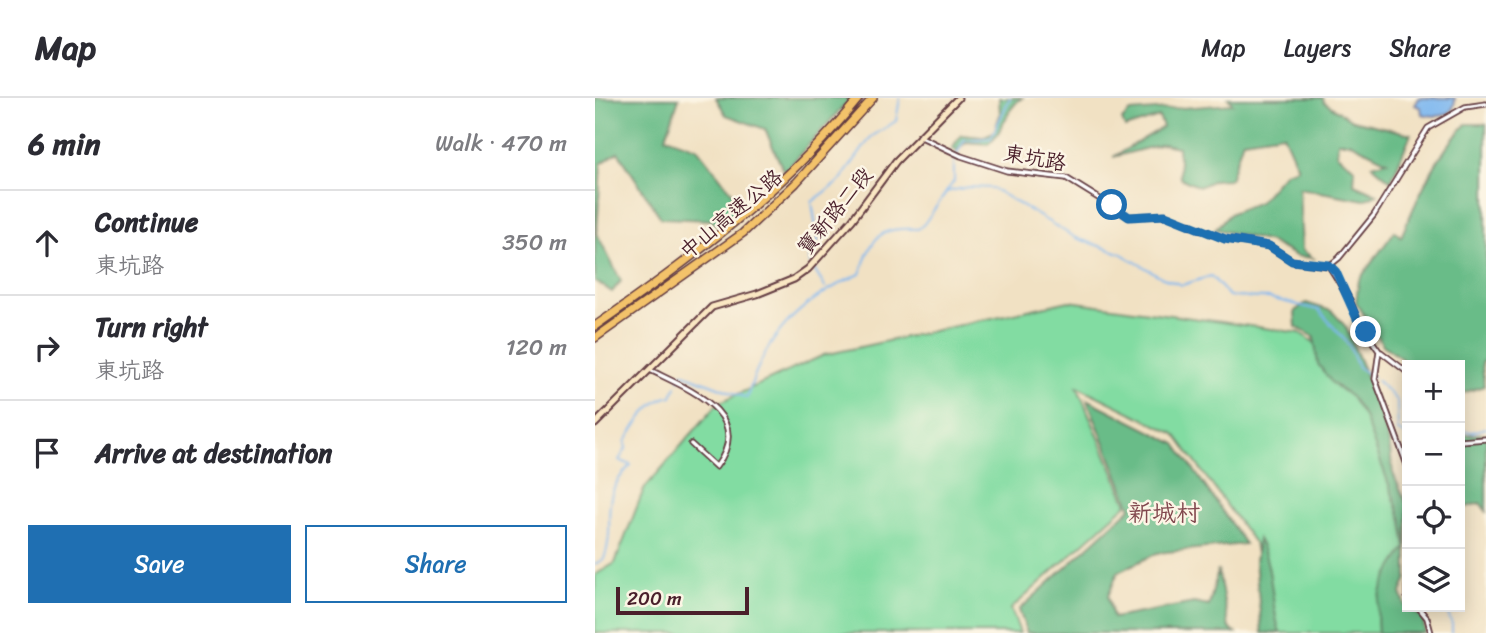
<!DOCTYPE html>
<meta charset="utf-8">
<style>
body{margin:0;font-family:Sriracha,"LXGW WenKai TC",sans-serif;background:#f2f2f3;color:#2b2b33}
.controls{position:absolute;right:21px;bottom:21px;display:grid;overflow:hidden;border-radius:0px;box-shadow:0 4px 18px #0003}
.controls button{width:63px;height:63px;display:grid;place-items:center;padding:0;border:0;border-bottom:2px solid #e1e1e2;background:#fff;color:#2b2b33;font:35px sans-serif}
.scale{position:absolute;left:21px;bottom:18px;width:133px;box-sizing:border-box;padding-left:7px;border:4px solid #4a1f2b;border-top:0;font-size:19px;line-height:24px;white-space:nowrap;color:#4a1f2b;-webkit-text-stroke:5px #fcf5e5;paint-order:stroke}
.stop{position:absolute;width:21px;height:21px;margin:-16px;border:5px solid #1f6fb2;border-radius:50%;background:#fff}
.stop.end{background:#1f6fb2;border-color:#fff;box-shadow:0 2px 7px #0008}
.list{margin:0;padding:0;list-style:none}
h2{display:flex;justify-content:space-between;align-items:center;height:91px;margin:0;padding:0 28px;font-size:30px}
h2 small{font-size:23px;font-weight:400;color:#7c7c81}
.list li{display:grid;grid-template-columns:46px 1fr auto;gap:21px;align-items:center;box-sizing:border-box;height:105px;padding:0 28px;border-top:2px solid #e1e1e2}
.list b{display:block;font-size:26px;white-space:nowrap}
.list p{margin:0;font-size:23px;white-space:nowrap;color:#7c7c81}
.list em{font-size:23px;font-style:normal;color:#7c7c81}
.actions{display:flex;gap:14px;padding:21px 28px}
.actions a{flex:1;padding:16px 0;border:2px solid #1f6fb2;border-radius:0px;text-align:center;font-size:24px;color:#1f6fb2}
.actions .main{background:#1f6fb2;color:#fff}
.icon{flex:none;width:38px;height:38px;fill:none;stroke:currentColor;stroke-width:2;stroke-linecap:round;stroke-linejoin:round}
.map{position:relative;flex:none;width:891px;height:535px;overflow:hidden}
header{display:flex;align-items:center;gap:42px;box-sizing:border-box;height:98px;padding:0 35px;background:#fff;border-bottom:2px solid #e1e1e2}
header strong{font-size:33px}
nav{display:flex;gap:38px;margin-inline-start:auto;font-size:24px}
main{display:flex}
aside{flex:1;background:#fff}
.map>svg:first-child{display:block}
</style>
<header>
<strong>Map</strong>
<nav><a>Map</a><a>Layers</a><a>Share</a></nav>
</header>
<main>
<aside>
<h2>6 min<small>Walk · 470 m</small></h2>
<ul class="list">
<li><svg class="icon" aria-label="ahead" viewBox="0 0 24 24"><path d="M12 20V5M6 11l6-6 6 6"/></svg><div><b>Continue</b><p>東坑路</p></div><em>350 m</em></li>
<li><svg class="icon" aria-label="right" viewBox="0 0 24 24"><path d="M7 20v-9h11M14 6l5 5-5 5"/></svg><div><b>Turn right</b><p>東坑路</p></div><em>120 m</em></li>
<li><svg class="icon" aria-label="arrive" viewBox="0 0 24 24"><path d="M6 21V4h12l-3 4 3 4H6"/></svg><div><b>Arrive at destination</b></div></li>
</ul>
<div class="actions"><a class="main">Save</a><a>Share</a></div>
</aside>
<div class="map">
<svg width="891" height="535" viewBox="0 0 891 535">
<rect width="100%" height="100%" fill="#fcf5e5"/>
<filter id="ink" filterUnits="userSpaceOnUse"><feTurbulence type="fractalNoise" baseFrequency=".0143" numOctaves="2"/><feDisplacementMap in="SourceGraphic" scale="14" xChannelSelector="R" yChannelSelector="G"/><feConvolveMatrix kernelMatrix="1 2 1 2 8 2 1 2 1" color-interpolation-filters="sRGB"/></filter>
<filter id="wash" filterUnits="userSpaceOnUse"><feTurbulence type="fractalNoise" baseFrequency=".00686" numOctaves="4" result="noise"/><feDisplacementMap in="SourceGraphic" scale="28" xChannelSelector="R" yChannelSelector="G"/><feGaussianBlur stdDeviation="1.57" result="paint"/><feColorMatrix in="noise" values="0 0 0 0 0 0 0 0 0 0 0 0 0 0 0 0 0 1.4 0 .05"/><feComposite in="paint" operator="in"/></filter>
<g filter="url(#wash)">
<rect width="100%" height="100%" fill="#f1e1c3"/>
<!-- green -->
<path fill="#82dca2" stroke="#667e66" stroke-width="2" d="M 474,203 L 705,235 L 754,268 L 812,421 L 812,461 L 795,535 L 676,535 L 659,445 L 580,336 L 482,288 L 532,406 L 416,511 L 425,535 L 0,535 L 0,477 L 20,465 L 49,391 L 123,305 L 229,257 Z"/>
<!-- forest -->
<path fill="#69bc88" stroke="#5a6e5a" stroke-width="2" d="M 0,0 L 84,0 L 71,39 L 102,50 L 147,107 L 123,128 L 116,122 L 66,120 L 23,54 L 6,66 L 2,136 L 26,183 L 17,194 L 0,183 Z
M 121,0 L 256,0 L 189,74 L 170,31 L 131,17 Z
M 404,0 L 427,0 C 411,10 409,34 393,46 L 371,44 L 361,53 L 357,50 L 366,37 L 387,39 L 399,34 L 405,17 Z
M 633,0 L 728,0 L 729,4 L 757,22 L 816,36 L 796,83 L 777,67 L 792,63 L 754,44 L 743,44 L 742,57 L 760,70 L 759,86 L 782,96 L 769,102 L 704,90 L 707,152 L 718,160 L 701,158 L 675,144 L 620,131 L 636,115 L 664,104 L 690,74 L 703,70 L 688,36 L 648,42 L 635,81 L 619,82 L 604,89 L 585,80 L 583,49 L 568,46 L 518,59 L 568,29 L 564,19 L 530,30 L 527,22 L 535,14 L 638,6 Z
M 871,26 L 891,26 L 891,261 L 887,265 L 889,288 L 865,296 L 865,267 L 815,267 L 788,247 L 761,204 L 764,182 L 800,133 L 806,139 C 824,97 839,60 871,26 Z
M 711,205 L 737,213 L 751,229 L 782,304 L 794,344 L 798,375 L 812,407 L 812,480 L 806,495 L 811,509 L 828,520 L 830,535 L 783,535 C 779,500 790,477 811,450 L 807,422 L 769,319 L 756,299 L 737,285 L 723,266 L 719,239 L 701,229 L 700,213 Z
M 492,301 L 581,346 L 650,446 L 562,455 L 523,474 L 513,498 L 518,520 L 599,505 L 614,508 L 623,472 L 634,530 L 641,535 L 432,535 L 424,512 L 536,410 Z
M 891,336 L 891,413 L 885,405 L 865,411 L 865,337 Z
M 663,441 C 679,468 675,505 685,535 L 667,535 L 660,463 Z"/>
<!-- water -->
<path fill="#7eb7ef" stroke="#646b8d" stroke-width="2" d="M 824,0 L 860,0 C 860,20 843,20 827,16 L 826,10 L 820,7 Z"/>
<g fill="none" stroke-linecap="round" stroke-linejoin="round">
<!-- stream -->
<path stroke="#7eb7ef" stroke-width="2" d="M 351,94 L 373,89 L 397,90 L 481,140 L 525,155 L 568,180 L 587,187 L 616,178 L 635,199 L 674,200 L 724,212 L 754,247 L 763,269 L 778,279
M 215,166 L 214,152 L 223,143 L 217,104 L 245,83 L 276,39 L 301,23 L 305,0
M 218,170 L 230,189
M 84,282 L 87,275 L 152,300 C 170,236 206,202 265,176 C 278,138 283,129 323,131 L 329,126 L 359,83 L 359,62 L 369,42 L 396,40 L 415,0
M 782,282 L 802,303 L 803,333 L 812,337
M 865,332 L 877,334 L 891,330
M 0,466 L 9,461 C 23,424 0,401 36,367 L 24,362 L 31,351 L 30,344 C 42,327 54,301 77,298 L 81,288
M 850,509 L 857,526 L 857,535"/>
</g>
</g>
<g filter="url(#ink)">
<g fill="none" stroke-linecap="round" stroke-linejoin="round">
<!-- street casing -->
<g stroke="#633c42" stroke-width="7">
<path id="street" d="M 324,38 L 366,58 L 412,73 L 471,80 L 534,119 L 570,117 L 630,141 L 674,148 L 697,163 L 734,168 L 755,202 L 763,223 L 784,253 L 780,281 L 812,367
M 734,168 L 744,160 L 779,117 L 833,30 L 870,9 L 891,6
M 786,254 L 812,274
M 55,272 C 93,291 161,316 121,369 L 96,346
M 865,343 L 891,341
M 812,488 L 812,499
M 823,509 L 832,520 L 836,535"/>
</g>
<!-- secondary casing -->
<g stroke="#633c42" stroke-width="9">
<path id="secondary" d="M 0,326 L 117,209 L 162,196 L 199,181 L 213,171 L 257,122 L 301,63 L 363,0"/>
</g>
<!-- highway casing -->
<g stroke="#633c42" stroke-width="10">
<path id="highway" d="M 0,228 C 97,161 189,92 264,0
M 0,240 L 148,135 L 201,85 L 278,0"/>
</g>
<!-- street -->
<use href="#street" stroke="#fff" stroke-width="3.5"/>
<!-- secondary -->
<use href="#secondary" stroke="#fae7c3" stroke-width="5"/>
<!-- highway -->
<use href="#highway" stroke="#f3c26a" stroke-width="7"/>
</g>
</g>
<g fill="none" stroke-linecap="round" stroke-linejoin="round" filter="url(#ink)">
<!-- route -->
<path stroke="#1f6fb2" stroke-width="9" d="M 517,107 L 534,119 L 570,117 L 630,141 L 674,148 L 697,163 L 734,167 L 741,174 L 763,223 L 771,234"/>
</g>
<g text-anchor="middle" stroke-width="5" stroke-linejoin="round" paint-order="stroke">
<!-- street labels -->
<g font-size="21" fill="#4a1f2b" stroke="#fcf5e5">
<text transform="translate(440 60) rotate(10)" y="7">東坑路</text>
<text transform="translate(240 113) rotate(-51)" y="7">寶新路二段</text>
<text transform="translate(136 116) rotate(-40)" y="7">中山高速公路</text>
</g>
<!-- quarter labels -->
<g font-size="24" fill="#82484e" stroke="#fcf5e5">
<text x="569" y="423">新城村</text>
</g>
</g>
</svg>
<div class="controls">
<button>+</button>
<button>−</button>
<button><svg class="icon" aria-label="locate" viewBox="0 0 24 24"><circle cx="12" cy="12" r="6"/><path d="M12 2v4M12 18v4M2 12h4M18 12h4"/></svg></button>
<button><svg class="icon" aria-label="layers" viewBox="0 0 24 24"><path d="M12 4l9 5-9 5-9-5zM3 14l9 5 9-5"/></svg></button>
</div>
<div class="scale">200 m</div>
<div class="stop" style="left:517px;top:107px"></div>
<div class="stop end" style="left:771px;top:234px"></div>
</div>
</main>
